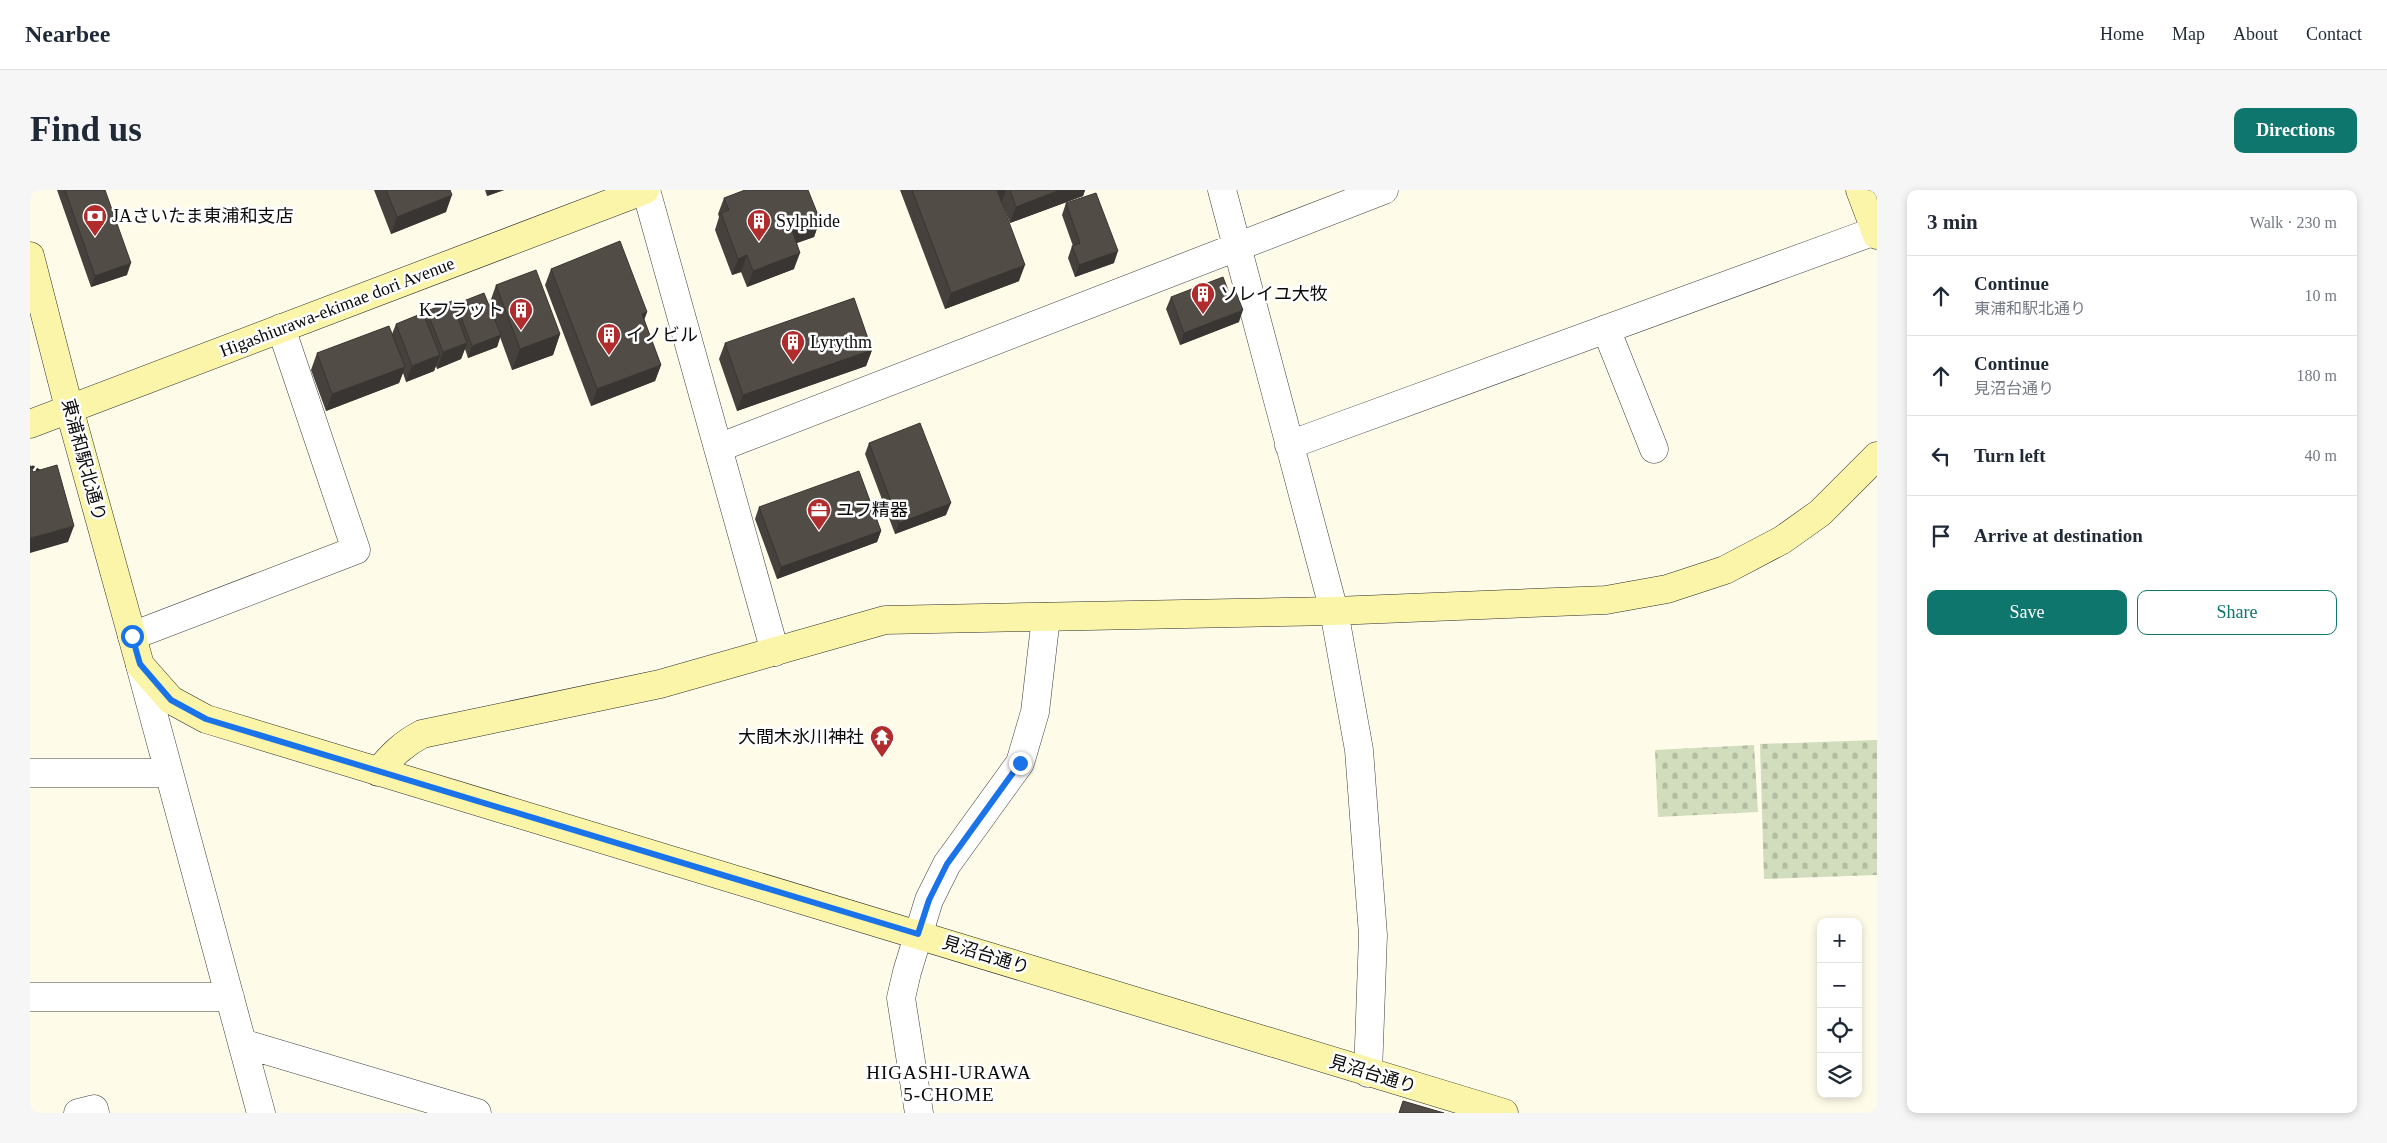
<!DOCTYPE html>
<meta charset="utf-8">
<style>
body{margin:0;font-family:"Times New Roman","Noto Sans JP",serif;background:#f6f6f7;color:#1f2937}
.controls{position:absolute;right:15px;bottom:15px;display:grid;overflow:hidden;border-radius:10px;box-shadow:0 2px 8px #0003}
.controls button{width:45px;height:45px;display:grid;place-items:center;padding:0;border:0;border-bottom:1px solid #e0e1e3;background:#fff;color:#1f2937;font:25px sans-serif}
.stop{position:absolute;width:15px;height:15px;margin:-11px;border:4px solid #1a73e8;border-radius:50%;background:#fff}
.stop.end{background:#1a73e8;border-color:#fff;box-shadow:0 1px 5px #0008}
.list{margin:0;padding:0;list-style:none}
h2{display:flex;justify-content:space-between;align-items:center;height:65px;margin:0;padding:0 20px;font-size:21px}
h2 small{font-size:16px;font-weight:400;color:#747a83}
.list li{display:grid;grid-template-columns:32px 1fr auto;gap:15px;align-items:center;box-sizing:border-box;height:80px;padding:0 20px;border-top:1px solid #e0e1e3}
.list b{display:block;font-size:19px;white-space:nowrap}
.list p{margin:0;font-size:16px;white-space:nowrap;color:#747a83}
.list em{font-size:16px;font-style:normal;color:#747a83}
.actions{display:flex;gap:10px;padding:15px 20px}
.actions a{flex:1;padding:11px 0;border:1px solid #0f766e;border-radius:10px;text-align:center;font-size:18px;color:#0f766e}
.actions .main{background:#0f766e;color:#fff}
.icon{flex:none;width:28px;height:28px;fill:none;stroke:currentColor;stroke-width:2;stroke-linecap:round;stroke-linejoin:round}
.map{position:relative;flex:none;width:1847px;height:923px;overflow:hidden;border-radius:10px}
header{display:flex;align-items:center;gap:30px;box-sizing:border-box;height:70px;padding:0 25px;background:#fff;border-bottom:1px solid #e0e1e3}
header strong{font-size:24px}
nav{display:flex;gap:28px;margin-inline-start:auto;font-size:18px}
.intro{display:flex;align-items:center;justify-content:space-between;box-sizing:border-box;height:120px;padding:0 30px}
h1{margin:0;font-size:35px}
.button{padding:12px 22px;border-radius:10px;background:#0f766e;color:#fff;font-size:18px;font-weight:700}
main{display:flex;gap:30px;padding:0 30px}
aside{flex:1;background:#fff;border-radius:10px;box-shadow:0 2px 8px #0003}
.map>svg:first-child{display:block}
</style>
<header>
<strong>Nearbee</strong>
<nav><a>Home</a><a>Map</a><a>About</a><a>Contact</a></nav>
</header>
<div class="intro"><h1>Find us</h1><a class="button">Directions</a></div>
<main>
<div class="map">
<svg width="1847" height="923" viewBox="0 0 1847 923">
<defs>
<pattern id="cemetery-stones" width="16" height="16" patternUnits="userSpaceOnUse" patternTransform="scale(1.25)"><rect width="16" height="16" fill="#d1ddbd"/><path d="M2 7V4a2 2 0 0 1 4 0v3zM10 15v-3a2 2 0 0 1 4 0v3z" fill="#b2bca1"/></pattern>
</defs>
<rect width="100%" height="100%" fill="#fefbe9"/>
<!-- cemetery -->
<path fill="url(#cemetery-stones)" d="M 1847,550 L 1847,685 L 1734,689 L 1730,554 Z
M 1724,555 L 1728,622 L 1628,627 L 1625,560 Z"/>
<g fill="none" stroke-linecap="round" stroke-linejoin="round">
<!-- street casing -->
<g stroke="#3d3d3d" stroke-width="29">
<path id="street" d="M 616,0 L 745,462
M 1192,0 L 1304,421 L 1329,560 L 1343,745 L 1338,883
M 1576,139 L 1624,259
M 1259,255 L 1845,41
M 688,258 L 1354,0
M 102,446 L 326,360 L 251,138
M 110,475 L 231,923
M 0,583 L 139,583
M 0,807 L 200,807
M 212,853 L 447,923
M 48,923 L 64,919 L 65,923
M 889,923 L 871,808 L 877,782 L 899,710 L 917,674 L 990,573 L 1005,522 L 1016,427"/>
</g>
<!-- secondary casing -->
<g stroke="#2c2c2c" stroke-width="29">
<path id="secondary" d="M 1830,0 L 1847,45
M 0,66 L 39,218 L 110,475 L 141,510 L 176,529 L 1474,923
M 0,234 L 615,0
M 348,582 C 362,565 373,554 392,544 L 630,494 L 855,430 L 1304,421 L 1576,410 L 1637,399 L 1695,380 L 1752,350 L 1790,323 L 1847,266"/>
</g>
<!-- path -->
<path stroke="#2c2c2c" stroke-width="3" stroke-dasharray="5 2.5" stroke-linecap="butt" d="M 0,279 L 3,277 L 11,282"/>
<!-- street -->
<use href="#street" stroke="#fff" stroke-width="28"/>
<!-- secondary -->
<use href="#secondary" stroke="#faf5a8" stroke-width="28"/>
</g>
<!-- wall -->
<path fill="#47413d" d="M 27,0 L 75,0 L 97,85 L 61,97 Z
M 344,0 L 420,0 L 416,22 L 361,44 Z
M 455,0 L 474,0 L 457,6 Z
M 870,0 L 1055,0 L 1053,6 L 980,33 L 971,11 L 989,91 L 915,119 Z
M 694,8 L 790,30 L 784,47 L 766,53 L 764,79 L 717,97 L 711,82 L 702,85 L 685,40 L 689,27 L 688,24 Z
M 1036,13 L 1084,73 L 1045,87 L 1038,68 L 1042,56 L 1043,56 L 1032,25 Z
M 521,79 L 617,122 L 614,130 L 631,175 L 625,191 L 561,216 L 515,95 Z
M 466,95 L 530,144 L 523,165 L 482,180 L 470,147 L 467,157 L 438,168 L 435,159 L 431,169 L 407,179 L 406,176 L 404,181 L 376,192 L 373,183 L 369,193 L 296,221 L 281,180 L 287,163 L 362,144 L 366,134 L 395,127 L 397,121 L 424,118 L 426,114 L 459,115 Z
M 1141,107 L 1209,132 L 1150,155 L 1136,119 Z
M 695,153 L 842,160 L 836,176 L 707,221 L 689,169 Z
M 839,253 L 916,325 L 865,344 L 835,264 Z
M 729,317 L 851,341 L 847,352 L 747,389 L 725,329 Z"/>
<!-- shaded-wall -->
<path fill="#393532" d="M 460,0 L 474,0 L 457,6 Z
M 966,0 L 976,0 L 972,11 L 961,15 Z
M 1030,0 L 1055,0 L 1053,6 L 980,33 L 986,17 Z
M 422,5 L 416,22 L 361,44 L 367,27 Z
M 790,30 L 784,47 L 756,57 L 762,40 Z
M 1088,61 L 1084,73 L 1045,87 L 1049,75 Z
M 770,63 L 764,79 L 717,97 L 723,81 Z
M 717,65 L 711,82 L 702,85 L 708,69 Z
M 101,73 L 97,85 L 61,97 L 65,86 Z
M 995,75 L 989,91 L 915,119 L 921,103 Z
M 1213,120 L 1209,132 L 1150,155 L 1154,143 Z
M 617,122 L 611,138 L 612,124 Z
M 530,144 L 523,165 L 482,180 L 490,159 Z
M 471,145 L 467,157 L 438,168 L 442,156 Z
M 437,153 L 431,169 L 407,179 L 413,162 Z
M 842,160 L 836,176 L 707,221 L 713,205 Z
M 410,165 L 404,181 L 376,192 L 382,176 Z
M 631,175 L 625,191 L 561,216 L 567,199 Z
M 375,177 L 369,193 L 296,221 L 302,204 Z
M 921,313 L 916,325 L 865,344 L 869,333 Z
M 44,336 L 38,352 L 0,363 L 0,348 Z
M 851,341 L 847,352 L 747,389 L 751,377 Z"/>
<!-- building -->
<path fill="#524c47" stroke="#393532" d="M 35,0 L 75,0 L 101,73 L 65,86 Z
M 356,0 L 420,0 L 422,5 L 367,27 Z
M 715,0 L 778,0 L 790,30 L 762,40 L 770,63 L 723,81 L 717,65 L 708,69 L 691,23 L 699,20 L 694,8 Z
M 882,0 L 967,0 L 995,75 L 921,103 Z
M 980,0 L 1030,0 L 986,17 Z
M 1066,3 L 1088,61 L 1049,75 L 1042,56 L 1050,53 L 1036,13 Z
M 590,51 L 617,122 L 612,124 L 631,175 L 567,199 L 521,79 Z
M 506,80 L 530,144 L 490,159 L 466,95 Z
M 1193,87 L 1199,103 L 1205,100 L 1213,120 L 1154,143 L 1141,107 Z
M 454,103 L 471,145 L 442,156 L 426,114 Z
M 824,108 L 842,160 L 713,205 L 695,153 Z
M 422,111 L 437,153 L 413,162 L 397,121 Z
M 393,123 L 410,165 L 382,176 L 366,134 Z
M 359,136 L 375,177 L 302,204 L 287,163 Z
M 890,233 L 921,313 L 869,333 L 839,253 Z
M 27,275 L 44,336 L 0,348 L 0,276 L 1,276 L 3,282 Z
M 829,281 L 851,341 L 751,377 L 729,317 Z
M 1373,911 L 1414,923 L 1369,923 Z"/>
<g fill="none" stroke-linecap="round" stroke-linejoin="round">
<!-- route -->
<path stroke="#1a73e8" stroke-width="6" d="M 102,446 L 110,474 L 141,510 L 176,529 L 888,744 L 899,710 L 917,674 L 990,573"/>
</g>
<!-- icons -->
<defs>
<g id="bank-pin" transform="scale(1.25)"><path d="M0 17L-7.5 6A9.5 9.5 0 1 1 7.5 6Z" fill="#b12c2c" stroke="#fff"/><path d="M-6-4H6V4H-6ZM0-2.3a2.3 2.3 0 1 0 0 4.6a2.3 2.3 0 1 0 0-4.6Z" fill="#fff"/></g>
<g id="building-pin" transform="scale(1.25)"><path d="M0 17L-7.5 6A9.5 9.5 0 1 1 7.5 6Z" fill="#b12c2c" stroke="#fff"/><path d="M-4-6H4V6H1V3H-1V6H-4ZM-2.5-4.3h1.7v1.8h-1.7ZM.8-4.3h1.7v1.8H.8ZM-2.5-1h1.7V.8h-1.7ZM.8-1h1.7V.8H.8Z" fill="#fff"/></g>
<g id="office-pin" transform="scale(1.25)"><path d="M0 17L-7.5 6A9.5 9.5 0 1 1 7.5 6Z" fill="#b12c2c" stroke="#fff"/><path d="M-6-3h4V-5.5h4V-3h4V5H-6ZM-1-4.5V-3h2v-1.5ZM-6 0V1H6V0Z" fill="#fff"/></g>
<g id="temple-pin" transform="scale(1.25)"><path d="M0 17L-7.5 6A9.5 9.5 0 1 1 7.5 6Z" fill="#b12c2c" stroke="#fff"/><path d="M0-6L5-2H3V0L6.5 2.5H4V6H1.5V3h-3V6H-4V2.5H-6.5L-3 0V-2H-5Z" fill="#fff"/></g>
</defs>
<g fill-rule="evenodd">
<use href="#bank-pin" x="65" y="26"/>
<use href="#building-pin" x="729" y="31"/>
<use href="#building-pin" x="1173" y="104"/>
<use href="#building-pin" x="491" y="120"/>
<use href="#building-pin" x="579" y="145"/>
<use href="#building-pin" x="763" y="152"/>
<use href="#office-pin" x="789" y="320"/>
<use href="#temple-pin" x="852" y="547"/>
</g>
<g text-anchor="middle" stroke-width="5" stroke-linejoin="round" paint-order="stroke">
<!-- poi labels -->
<g font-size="18" fill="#0a0a0a" stroke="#fff" text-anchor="start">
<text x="82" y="32">JAさいたま東浦和支店</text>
<text x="746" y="37">Sylphide</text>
<text x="1190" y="110">ソレイユ大牧</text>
<text x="474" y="126" text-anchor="end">Kフラット</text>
<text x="596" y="151">イノビル</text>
<text x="780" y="158">Lyrythm</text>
<text x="806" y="326">ユフ精器</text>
<text x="834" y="553" text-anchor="end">大間木氷川神社</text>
</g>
<!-- street labels -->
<g font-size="18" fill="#0a0a0a" stroke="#fff">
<text transform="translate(307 117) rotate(-21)" y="6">Higashiurawa-ekimae dori Avenue</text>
<text transform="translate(54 270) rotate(75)" y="6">東浦和駅北通り</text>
<text transform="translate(956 765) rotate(17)" y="6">見沼台通り</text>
<text transform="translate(1343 884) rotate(17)" y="6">見沼台通り</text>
</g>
<!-- neighbourhood labels -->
<g font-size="19" letter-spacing="1" fill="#0a0a0a" stroke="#fff">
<text x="919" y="889">HIGASHI-URAWA<tspan x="919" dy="22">5-CHOME</tspan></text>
</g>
</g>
</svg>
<div class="controls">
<button>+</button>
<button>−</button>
<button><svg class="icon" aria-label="locate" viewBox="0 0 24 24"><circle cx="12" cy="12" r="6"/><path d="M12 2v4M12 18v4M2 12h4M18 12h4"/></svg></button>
<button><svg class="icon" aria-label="layers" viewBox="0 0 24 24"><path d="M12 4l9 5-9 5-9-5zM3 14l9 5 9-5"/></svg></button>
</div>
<div class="stop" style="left:102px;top:446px"></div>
<div class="stop end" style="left:990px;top:573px"></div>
</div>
<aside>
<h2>3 min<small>Walk · 230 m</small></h2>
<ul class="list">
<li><svg class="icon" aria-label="ahead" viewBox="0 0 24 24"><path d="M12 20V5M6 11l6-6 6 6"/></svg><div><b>Continue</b><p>東浦和駅北通り</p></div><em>10 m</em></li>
<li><svg class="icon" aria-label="ahead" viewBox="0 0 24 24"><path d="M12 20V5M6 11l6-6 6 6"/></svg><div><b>Continue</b><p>見沼台通り</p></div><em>180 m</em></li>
<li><svg class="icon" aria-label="left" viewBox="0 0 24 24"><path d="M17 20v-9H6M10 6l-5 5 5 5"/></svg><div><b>Turn left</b></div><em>40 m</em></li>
<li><svg class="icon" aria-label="arrive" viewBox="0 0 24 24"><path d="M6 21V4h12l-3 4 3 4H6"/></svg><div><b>Arrive at destination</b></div></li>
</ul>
<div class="actions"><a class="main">Save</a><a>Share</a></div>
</aside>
</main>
